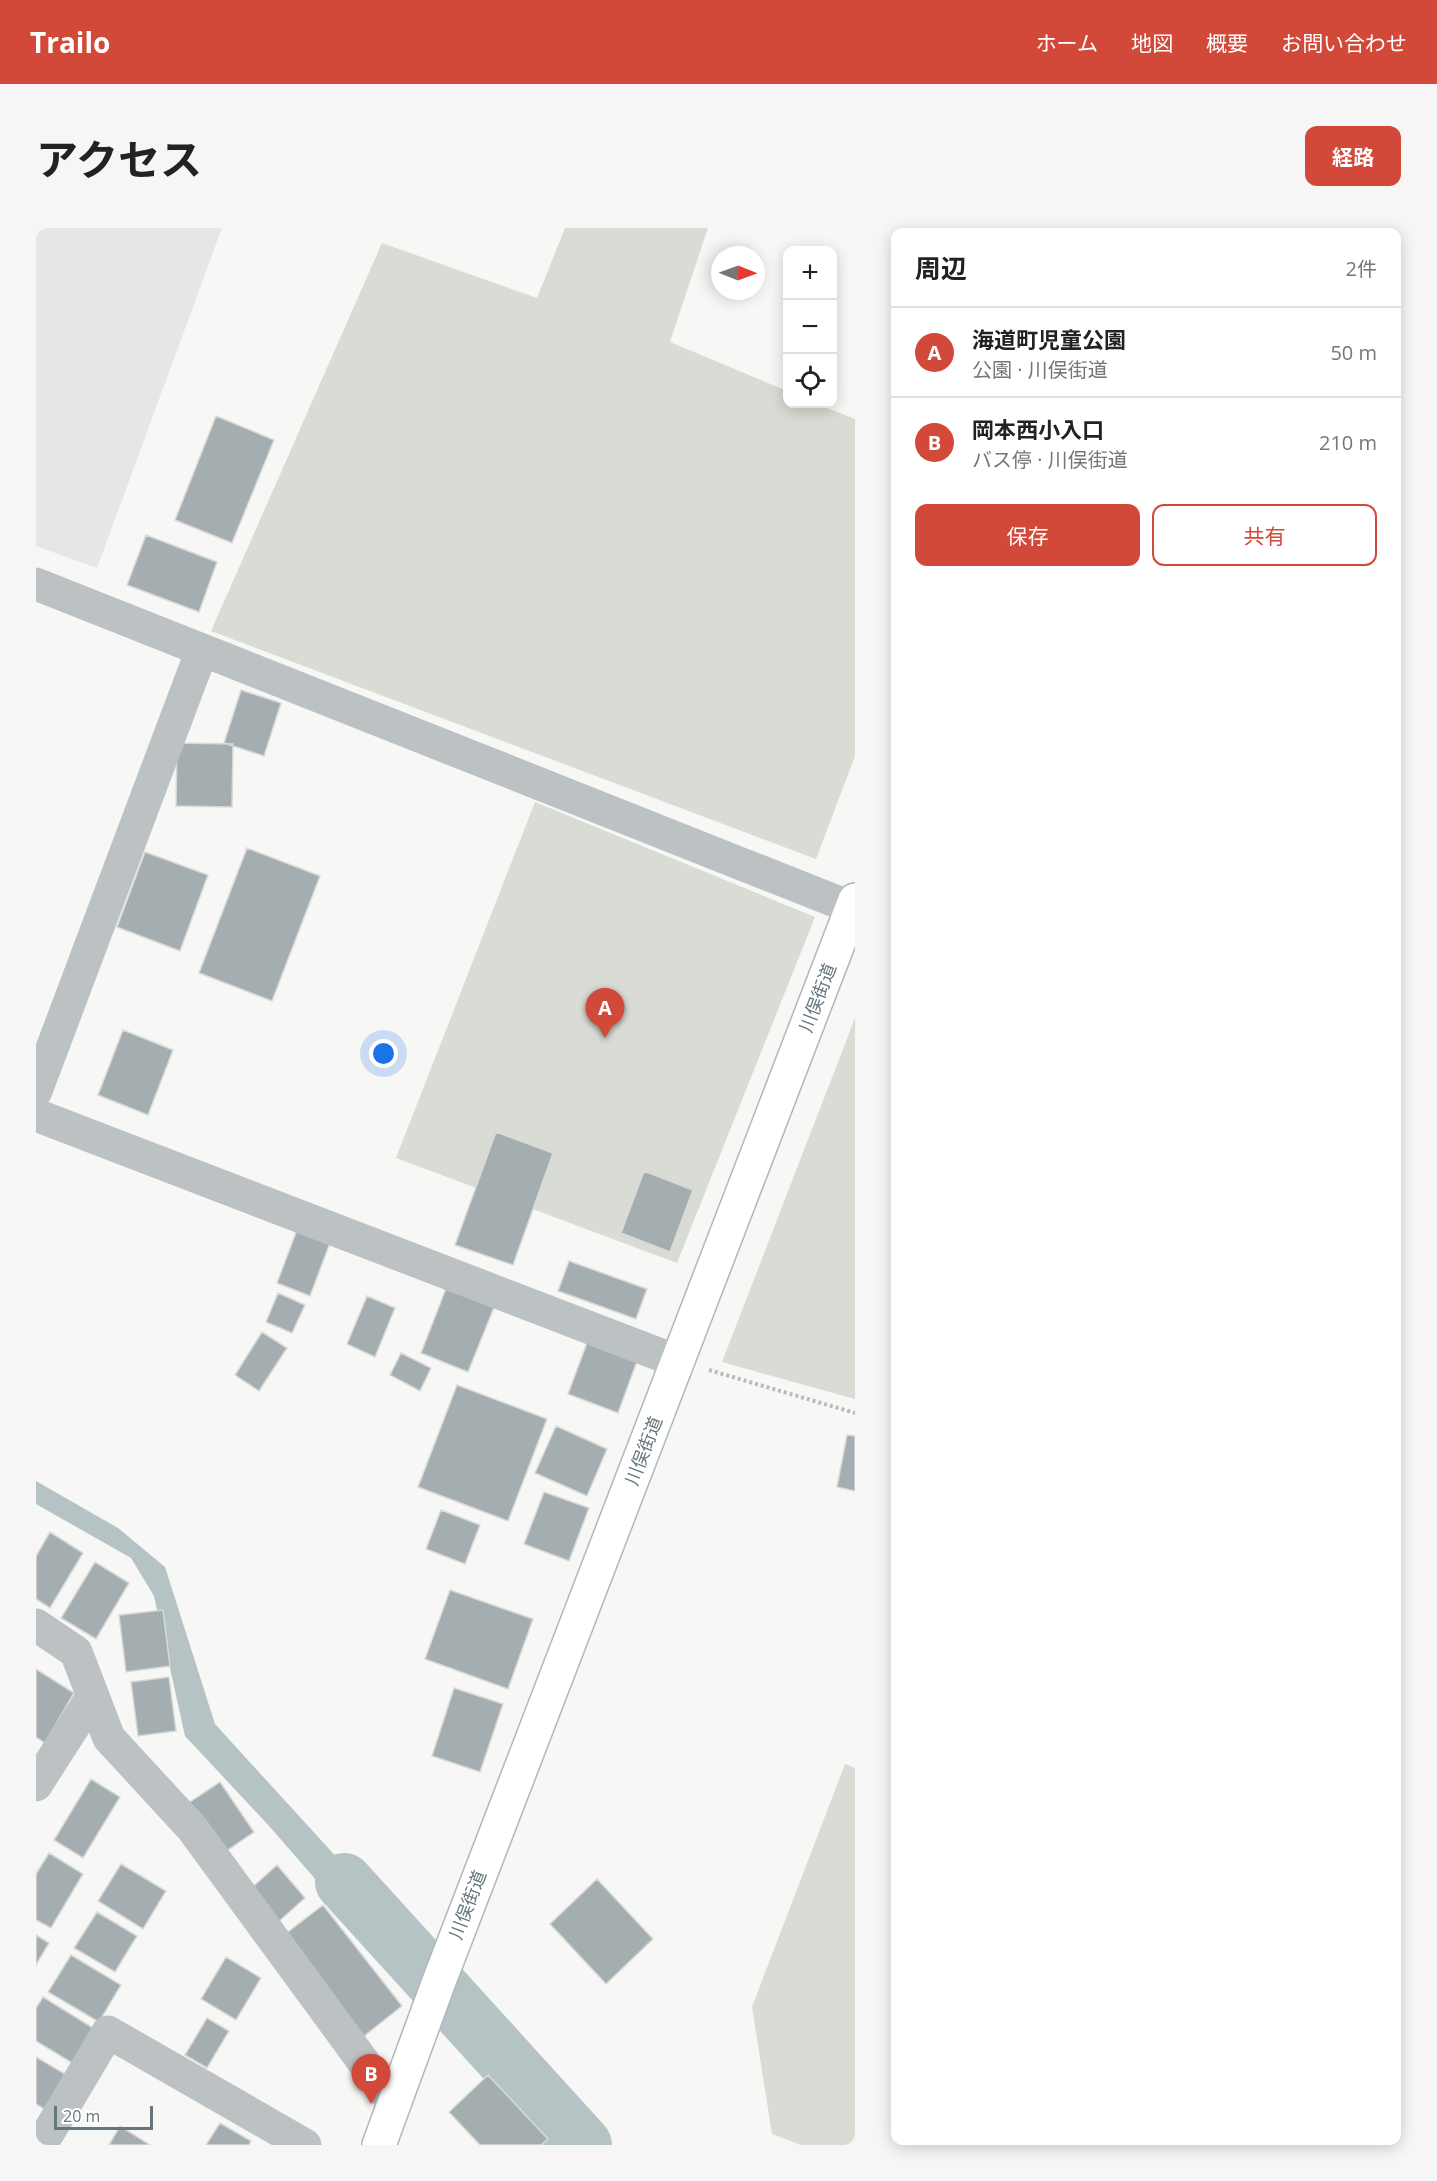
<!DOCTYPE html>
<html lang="ja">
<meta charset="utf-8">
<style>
body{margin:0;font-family:"Open Sans","Noto Sans JP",sans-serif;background:#f6f6f6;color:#222}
.controls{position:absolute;right:18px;top:18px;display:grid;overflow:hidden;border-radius:12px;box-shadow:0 3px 15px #0003}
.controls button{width:54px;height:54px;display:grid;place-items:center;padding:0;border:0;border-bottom:2px solid #e0e0e0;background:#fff;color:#222;font:30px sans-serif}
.compass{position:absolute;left:675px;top:18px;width:54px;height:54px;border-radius:50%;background:#fff;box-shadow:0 3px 15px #0003;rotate:91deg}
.scale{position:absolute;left:18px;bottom:15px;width:99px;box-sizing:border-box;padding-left:6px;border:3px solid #65767d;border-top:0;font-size:16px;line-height:21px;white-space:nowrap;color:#65767d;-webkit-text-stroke:4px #fff;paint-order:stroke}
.you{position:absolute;left:348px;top:826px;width:21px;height:21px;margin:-15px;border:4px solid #fff;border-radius:50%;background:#1a73e8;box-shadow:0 0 0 9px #1a73e833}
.badge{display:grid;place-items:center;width:39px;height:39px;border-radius:50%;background:#d34939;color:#fff;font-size:20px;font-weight:700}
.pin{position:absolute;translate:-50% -50px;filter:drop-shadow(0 2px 3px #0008)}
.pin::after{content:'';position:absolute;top:32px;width:21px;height:18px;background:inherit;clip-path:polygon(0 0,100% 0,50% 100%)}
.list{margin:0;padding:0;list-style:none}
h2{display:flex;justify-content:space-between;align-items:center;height:78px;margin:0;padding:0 24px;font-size:26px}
h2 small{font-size:20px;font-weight:400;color:#767676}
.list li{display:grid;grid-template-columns:39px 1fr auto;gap:18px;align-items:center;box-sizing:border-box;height:90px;padding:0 24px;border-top:2px solid #e0e0e0}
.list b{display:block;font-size:22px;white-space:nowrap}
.list p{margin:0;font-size:20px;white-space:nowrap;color:#767676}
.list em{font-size:20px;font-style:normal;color:#767676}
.actions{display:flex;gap:12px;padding:18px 24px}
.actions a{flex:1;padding:14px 0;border:2px solid #d34939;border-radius:12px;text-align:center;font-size:21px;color:#d34939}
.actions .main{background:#d34939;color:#fff}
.icon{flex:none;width:33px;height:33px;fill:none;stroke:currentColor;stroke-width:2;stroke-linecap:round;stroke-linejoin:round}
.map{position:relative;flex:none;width:819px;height:1917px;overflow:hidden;border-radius:12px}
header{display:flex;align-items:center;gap:36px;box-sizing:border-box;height:84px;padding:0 30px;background:#d34939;color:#fff}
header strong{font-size:28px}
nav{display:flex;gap:33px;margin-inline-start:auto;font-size:21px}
.intro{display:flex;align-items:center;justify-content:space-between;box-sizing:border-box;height:144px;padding:0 36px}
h1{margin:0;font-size:42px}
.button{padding:15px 27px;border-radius:12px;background:#d34939;color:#fff;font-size:21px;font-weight:700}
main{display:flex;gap:36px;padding:0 36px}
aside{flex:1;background:#fff;border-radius:12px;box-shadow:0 3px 15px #0003}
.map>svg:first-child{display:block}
</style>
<header>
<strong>Trailo</strong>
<nav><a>ホーム</a><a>地図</a><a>概要</a><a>お問い合わせ</a></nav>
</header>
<div class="intro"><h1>アクセス</h1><a class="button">経路</a></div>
<main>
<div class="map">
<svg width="819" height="1917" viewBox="0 0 819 1917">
<rect width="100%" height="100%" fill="#f7f7f5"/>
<!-- built -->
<path fill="#e5e7e5" d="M 0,0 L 186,0 L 61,340 L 0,318 Z"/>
<!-- green -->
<path fill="#d8dcd4" d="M 529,0 L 672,0 L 634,114 L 751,163 L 752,176 L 781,176 L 819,191 L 819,528 L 780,631 L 175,403 L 346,15 L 501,70 Z
M 499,574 L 779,689 L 641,1035 L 360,930 Z
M 819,790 L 819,1171 L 686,1134 Z
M 809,1536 L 819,1540 L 819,1917 L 765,1917 L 736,1906 L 716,1779 Z"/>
<!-- water -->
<path fill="#b6c3c5" d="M 0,1253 L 82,1300 L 129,1339 L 179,1496 L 368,1703 L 354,1737 L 234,1599 L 149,1508 L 118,1368 L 95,1330 L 0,1276 Z
M 443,1780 L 559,1917 L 533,1917 L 429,1802 Z"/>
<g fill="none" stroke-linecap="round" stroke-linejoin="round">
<!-- river -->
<path stroke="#b6c3c5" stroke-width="58" d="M 308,1654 L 547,1917"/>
</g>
<!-- building -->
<path fill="#a4aeb1" stroke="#d9d9d7" stroke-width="1.5" d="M 180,188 L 238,212 L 196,315 L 139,292 Z
M 110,307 L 181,334 L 163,384 L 91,357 Z
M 205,462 L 245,475 L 228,528 L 188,515 Z
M 141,515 L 197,516 L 196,579 L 140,578 Z
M 211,620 L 284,648 L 236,773 L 163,745 Z
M 109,624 L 172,647 L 144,723 L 81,699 Z
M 87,802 L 137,822 L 112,887 L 62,867 Z
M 460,904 L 517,925 L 477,1037 L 419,1017 Z
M 608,943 L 657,962 L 634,1024 L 585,1005 Z
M 264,994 L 297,1007 L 274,1068 L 241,1055 Z
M 533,1033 L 611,1061 L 600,1091 L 522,1063 Z
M 411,1058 L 459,1077 L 432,1144 L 385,1125 Z
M 242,1065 L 269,1077 L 256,1105 L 230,1094 Z
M 331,1068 L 359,1080 L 339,1129 L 311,1116 Z
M 226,1104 L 251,1120 L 223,1163 L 199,1147 Z
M 554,1107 L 604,1125 L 582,1185 L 532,1166 Z
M 365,1125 L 395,1140 L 384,1163 L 354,1147 Z
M 421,1157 L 511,1191 L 472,1293 L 382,1259 Z
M 520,1198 L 571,1221 L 551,1268 L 499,1245 Z
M 811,1207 L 819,1208 L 819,1263 L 801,1259 Z
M 508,1264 L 553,1280 L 533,1333 L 488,1316 Z
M 405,1282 L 444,1297 L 429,1336 L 390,1321 Z
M 14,1304 L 47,1325 L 14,1380 L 0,1371 L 0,1328 Z
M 59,1334 L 93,1355 L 60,1411 L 25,1390 Z
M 414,1362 L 497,1391 L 472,1461 L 389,1431 Z
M 127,1382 L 134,1438 L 90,1444 L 83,1387 Z
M 0,1441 L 38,1465 L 9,1515 L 0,1509 Z
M 133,1449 L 140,1503 L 102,1508 L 95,1454 Z
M 418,1460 L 467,1476 L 444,1544 L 396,1528 Z
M 55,1551 L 84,1569 L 47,1630 L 18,1612 Z
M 184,1554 L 218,1604 L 186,1626 L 151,1576 Z
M 13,1625 L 47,1646 L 15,1700 L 0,1692 L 0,1646 Z
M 85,1636 L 130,1663 L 107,1701 L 62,1673 Z
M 241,1637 L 269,1670 L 240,1696 L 211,1664 Z
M 561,1651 L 617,1711 L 570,1756 L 514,1696 Z
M 287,1677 L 366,1778 L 327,1809 L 248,1707 Z
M 61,1684 L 101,1708 L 79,1744 L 38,1720 Z
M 0,1707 L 13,1715 L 0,1737 Z
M 35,1727 L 85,1757 L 63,1794 L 12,1764 Z
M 190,1729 L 225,1750 L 200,1792 L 165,1771 Z
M 7,1769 L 62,1803 L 41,1838 L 0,1813 L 0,1780 Z
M 171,1790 L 193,1803 L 171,1840 L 149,1827 Z
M 0,1829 L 34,1849 L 13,1884 L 0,1876 Z
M 452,1847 L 512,1911 L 505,1917 L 444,1917 L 413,1884 Z
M 184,1895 L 215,1913 L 213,1917 L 170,1917 Z
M 84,1898 L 114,1917 L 73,1917 Z"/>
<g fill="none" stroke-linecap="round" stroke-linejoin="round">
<!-- major casing -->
<g stroke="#b0b6b9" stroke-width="36">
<path id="major" d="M 343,1917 L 402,1756 L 819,672"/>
</g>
<!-- path -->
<path stroke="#b7bbbd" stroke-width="4" stroke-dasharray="3 3" stroke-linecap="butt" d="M 673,1142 L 819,1185"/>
<!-- minor -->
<path stroke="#bcc2c4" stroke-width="33" d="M 0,356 L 819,681
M 0,863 L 166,422
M 0,887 L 643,1134
M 0,1397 L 40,1424 L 73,1510 L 156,1600 L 359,1877
M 0,1557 L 57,1468
M 5,1917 L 72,1804 L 269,1917"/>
<!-- major -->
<use href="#major" stroke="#fff" stroke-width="33"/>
</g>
<g text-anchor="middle" stroke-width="6" stroke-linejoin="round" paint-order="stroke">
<!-- street labels -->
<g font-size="18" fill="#65767d" stroke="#fff">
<text transform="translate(782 770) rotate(-69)" y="6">川俣街道</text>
<text transform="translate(608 1223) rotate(-69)" y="6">川俣街道</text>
<text transform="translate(432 1677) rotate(-69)" y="6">川俣街道</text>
</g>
</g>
</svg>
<div class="controls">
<button>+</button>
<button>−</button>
<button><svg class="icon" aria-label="locate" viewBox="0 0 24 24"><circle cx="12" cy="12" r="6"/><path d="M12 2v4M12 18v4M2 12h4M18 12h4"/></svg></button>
</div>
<svg class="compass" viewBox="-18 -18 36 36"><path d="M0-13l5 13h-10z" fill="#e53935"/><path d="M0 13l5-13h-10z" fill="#767676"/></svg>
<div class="scale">20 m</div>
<div class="you"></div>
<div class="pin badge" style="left:569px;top:810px">A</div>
<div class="pin badge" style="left:335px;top:1876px">B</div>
</div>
<aside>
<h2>周辺<small>2件</small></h2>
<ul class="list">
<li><span class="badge">A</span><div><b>海道町児童公園</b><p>公園 · 川俣街道</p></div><em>50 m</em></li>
<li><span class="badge">B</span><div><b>岡本西小入口</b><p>バス停 · 川俣街道</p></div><em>210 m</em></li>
</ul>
<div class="actions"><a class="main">保存</a><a>共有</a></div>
</aside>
</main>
